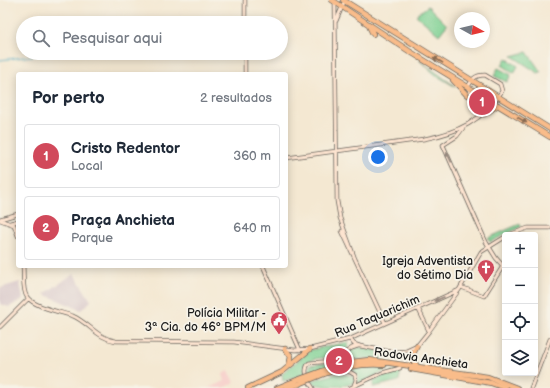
<!DOCTYPE html>
<html lang="pt">
<meta charset="utf-8">
<style>
body{margin:0;font-family:"Balsamiq Sans",sans-serif;background:#f2f2f3;color:#1f2937}
.controls{position:absolute;right:12px;bottom:12px;display:grid;overflow:hidden;border-radius:4px;box-shadow:0 2px 10px #0003}
.controls button{width:36px;height:36px;display:grid;place-items:center;padding:0;border:0;border-bottom:1px solid #e0e1e3;background:#fff;color:#1f2937;font:20px sans-serif}
.compass{position:absolute;left:454px;top:12px;width:36px;height:36px;border-radius:50%;background:#fff;box-shadow:0 2px 10px #0003;rotate:98deg}
.you{position:absolute;left:378px;top:157px;width:14px;height:14px;margin:-10px;border:3px solid #fff;border-radius:50%;background:#1a73e8;box-shadow:0 0 0 6px #1a73e833}
.badge{display:grid;place-items:center;width:26px;height:26px;border-radius:50%;background:#d1495b;color:#fff;font-size:13px;font-weight:700}
.pin{position:absolute;translate:-50% -50%;border:2px solid #fff;box-shadow:0 1px 4px #0006}
.list{margin:0;padding:0;list-style:none}
h2{display:flex;justify-content:space-between;align-items:center;height:52px;margin:0;padding:0 16px;font-size:17px}
h2 small{font-size:13px;font-weight:400;color:#747a83}
.list li{display:grid;grid-template-columns:26px 1fr auto;gap:12px;align-items:center;box-sizing:border-box;height:64px;margin:0 8px 8px;padding:0 8px;border:1px solid #e0e1e3;border-radius:4px}
.list b{display:block;font-size:15px;white-space:nowrap}
.list p{margin:0;font-size:13px;white-space:nowrap;color:#747a83}
.list em{font-size:13px;font-style:normal;color:#747a83}
.icon{flex:none;width:22px;height:22px;fill:none;stroke:currentColor;stroke-width:2;stroke-linecap:round;stroke-linejoin:round}
.map{position:relative;flex:none;width:550px;height:388px;overflow:hidden}
.search{position:absolute;background:#fff;box-shadow:0 2px 10px #0003;left:16px;top:16px;width:272px;height:44px;display:flex;align-items:center;gap:10px;box-sizing:border-box;padding:0 14px;border-radius:22px;color:#747a83;font-size:15px}
.panel{position:absolute;background:#fff;box-shadow:0 2px 10px #0003;left:16px;top:72px;width:272px;height:196px;border-radius:4px}
.map>svg:first-child{display:block}
</style>
<div class="map">
<svg width="550" height="388" viewBox="0 0 550 388">
<rect width="100%" height="100%" fill="#f7f3e8"/>
<filter id="ink" filterUnits="userSpaceOnUse"><feTurbulence type="fractalNoise" baseFrequency=".025" numOctaves="2"/><feDisplacementMap in="SourceGraphic" scale="8" xChannelSelector="R" yChannelSelector="G"/><feConvolveMatrix kernelMatrix="1 2 1 2 8 2 1 2 1" color-interpolation-filters="sRGB"/></filter>
<filter id="wash" filterUnits="userSpaceOnUse"><feTurbulence type="fractalNoise" baseFrequency=".012" numOctaves="4" result="noise"/><feDisplacementMap in="SourceGraphic" scale="16" xChannelSelector="R" yChannelSelector="G"/><feGaussianBlur stdDeviation="0.9" result="paint"/><feColorMatrix in="noise" values="0 0 0 0 0 0 0 0 0 0 0 0 0 0 0 0 0 1.4 0 .05"/><feComposite in="paint" operator="in"/></filter>
<g filter="url(#wash)">
<rect width="100%" height="100%" fill="#f4e8d2"/>
<!-- built -->
<path fill="#f7d0cb" d="M 228,371 L 235,383 L 223,388 L 208,388 L 225,381 L 223,374 Z"/>
<!-- industrial -->
<path fill="#d2bec2" d="M 74,274 L 91,301 L 81,310 L 44,294 Z
M 20,282 L 23,299 L 9,307 L 0,304 L 0,288 Z"/>
<!-- green -->
<path fill="#7dd092" stroke="#4c7657" d="M 428,6 L 447,25 L 439,35 L 416,15 Z
M 527,52 L 541,72 L 538,73 L 512,56 Z
M 506,58 L 518,66 L 514,73 L 502,65 Z
M 419,60 L 456,87 L 437,76 Z
M 498,68 L 511,75 L 507,82 L 494,76 Z
M 520,224 L 521,227 L 490,242 L 488,238 Z
M 349,342 C 347,370 303,345 305,374 L 283,381 L 282,374 L 310,350 Z
M 357,347 L 383,351 L 385,356 L 383,359 C 354,357 336,363 309,373 L 310,365 L 333,362 Z
M 374,366 L 390,369 L 358,384 L 358,376 L 352,370 L 351,368 Z
M 401,370 L 399,381 L 373,387 L 374,380 L 392,372 Z
M 339,373 L 353,376 L 355,382 C 346,388 317,388 310,381 Z"/>
<g fill="none" stroke-linecap="round" stroke-linejoin="round">
<!-- stream -->
<path stroke="#44a9c4" stroke-width="1" d="M 0,60 L 55,53"/>
</g>
</g>
<g filter="url(#ink)">
<g fill="none" stroke-linecap="round" stroke-linejoin="round">
<!-- secondary casing -->
<g stroke="#68635c" stroke-width="4.5">
<path id="secondary" d="M 335,2 L 337,201 L 340,218 L 355,259
M 336,21 L 345,0
M 245,23 L 245,0
M 245,53 L 245,74
M 286,158 L 424,139 C 457,133 483,121 502,91 L 500,84 L 485,75 C 475,75 472,79 468,87 L 479,108 L 484,114
M 0,219 L 18,214
M 0,220 L 14,225 L 18,236
M 10,223 L 18,221
M 342,231 L 385,323
M 508,235 L 528,228 L 550,228
M 23,266 C 24,275 22,290 27,297 C 34,307 61,312 73,316 C 89,323 98,339 116,341 L 234,342 L 295,350 L 310,349 L 350,339 L 459,290
M 263,266 L 300,350
M 461,287 L 484,296 L 503,266 L 496,258 L 486,242 L 443,145 L 457,136 L 463,128
M 418,308 L 429,331
M 0,327 L 28,299
M 350,339 L 354,344 L 360,346 L 392,352 L 406,351 L 417,346 L 429,331 L 459,290 L 481,252 L 505,237
M 341,371 L 350,372 L 355,375 L 356,380 L 354,385
M 313,388 C 308,381 302,371 309,363 L 333,361 L 352,348 L 358,346
M 350,388 L 382,373 L 400,368
M 531,388 L 550,339"/>
</g>
<!-- highway casing -->
<g stroke="#68635c" stroke-width="6">
<path id="highway" d="M 332,0 L 409,51 L 550,137
M 343,0 L 550,129
M 369,26 L 373,34
M 453,80 L 467,95
M 484,114 L 498,105
M 417,346 L 411,358 L 417,366
M 285,349 L 291,356 L 289,366
M 411,369 L 491,383 L 505,388
M 322,371 L 352,362 L 369,360 L 488,377 L 517,388
M 324,374 C 344,367 363,363 384,365
M 248,388 L 282,372 L 310,349
M 277,388 L 297,380
M 287,388 L 299,384"/>
</g>
<!-- secondary -->
<use href="#secondary" stroke="#fde4d0" stroke-width="3"/>
<!-- highway -->
<use href="#highway" stroke="#f9bc8a" stroke-width="4.5"/>
<!-- highway-bridge casing -->
<g stroke="#68635c" stroke-width="6" stroke-linecap="butt">
<path id="highway-bridge" d="M 297,380 L 322,371
M 299,384 L 324,374"/>
</g>
<!-- highway-bridge -->
<use href="#highway-bridge" stroke="#f9bc8a" stroke-width="4.5"/>
</g>
<!-- one-way arrows -->
<defs><path id="oneway-solid" d="M-6-.8H1V-3.2L6.5 0L1 3.2V.8H-6Z"/></defs>
<g fill="#8a6c53">
<use href="#oneway-solid" transform="translate(438 60) rotate(-149)"/>
<use href="#oneway-solid" transform="translate(522 120) rotate(31)"/>
</g>
<g fill="#988a7f">
<use href="#oneway-solid" transform="translate(449 157) rotate(-115)"/>
<use href="#oneway-solid" transform="translate(439 299) rotate(157)"/>
</g>
</g>
<!-- icons -->
<defs>
<g id="church-pin" transform="scale(0.9)"><path d="M0 17L-7.5 6A9.5 9.5 0 1 1 7.5 6Z" fill="#d1495b" stroke="#f7f3e8"/><path d="M-1.2-6h2.4v3.5h3.3v2.4h-3.3V6h-2.4V-.1h-3.3v-2.4h3.3Z" fill="#fff"/></g>
<g id="civic-pin" transform="scale(0.9)"><path d="M0 17L-7.5 6A9.5 9.5 0 1 1 7.5 6Z" fill="#d1495b" stroke="#f7f3e8"/><path d="M-.6-6.5H3V-4.5H.6V-3L4-1V1h2V6H-6V1h2V-1L-.6-3ZM-1.2 2.5V6h2.4V2.5Z" fill="#fff"/></g>
</defs>
<g fill-rule="evenodd">
<use href="#church-pin" x="486" y="268"/>
<use href="#civic-pin" x="279" y="320"/>
</g>
<g text-anchor="middle" stroke-width="3.5" stroke-linejoin="round" paint-order="stroke">
<!-- poi labels -->
<g font-size="12" fill="#1c1c1c" stroke="#f7f3e8" text-anchor="end">
<text x="473" y="265">Igreja Adventista<tspan x="473" dy="14">do Sétimo Dia</tspan></text>
<text x="266" y="317">Polícia Militar -<tspan x="266" dy="14">3ª Cia. do 46º BPM/M</tspan></text>
</g>
<!-- street labels -->
<g font-size="12" fill="#1c1c1c" stroke="#f7f3e8">
<text transform="translate(377 316) rotate(-23)" y="4">Rua Taquarichim</text>
<text transform="translate(421 358) rotate(8)" y="4">Rodovia Anchieta</text>
</g>
</g>
</svg>
<div class="controls">
<button>+</button>
<button>−</button>
<button><svg class="icon" aria-label="locate" viewBox="0 0 24 24"><circle cx="12" cy="12" r="6"/><path d="M12 2v4M12 18v4M2 12h4M18 12h4"/></svg></button>
<button><svg class="icon" aria-label="layers" viewBox="0 0 24 24"><path d="M12 4l9 5-9 5-9-5zM3 14l9 5 9-5"/></svg></button>
</div>
<svg class="compass" viewBox="-18 -18 36 36"><path d="M0-13l5 13h-10z" fill="#e53935"/><path d="M0 13l5-13h-10z" fill="#747a83"/></svg>
<div class="you"></div>
<div class="pin badge" style="left:482px;top:102px">1</div>
<div class="pin badge" style="left:339px;top:361px">2</div>
<div class="search"><svg class="icon" aria-label="search" viewBox="0 0 24 24"><circle cx="10" cy="10" r="6"/><path d="M15 15l6 6"/></svg>Pesquisar aqui</div>
<section class="panel">
<h2>Por perto<small>2 resultados</small></h2>
<ul class="list">
<li><span class="badge">1</span><div><b>Cristo Redentor</b><p>Local</p></div><em>360 m</em></li>
<li><span class="badge">2</span><div><b>Praça Anchieta</b><p>Parque</p></div><em>640 m</em></li>
</ul>
</section>
</div>
